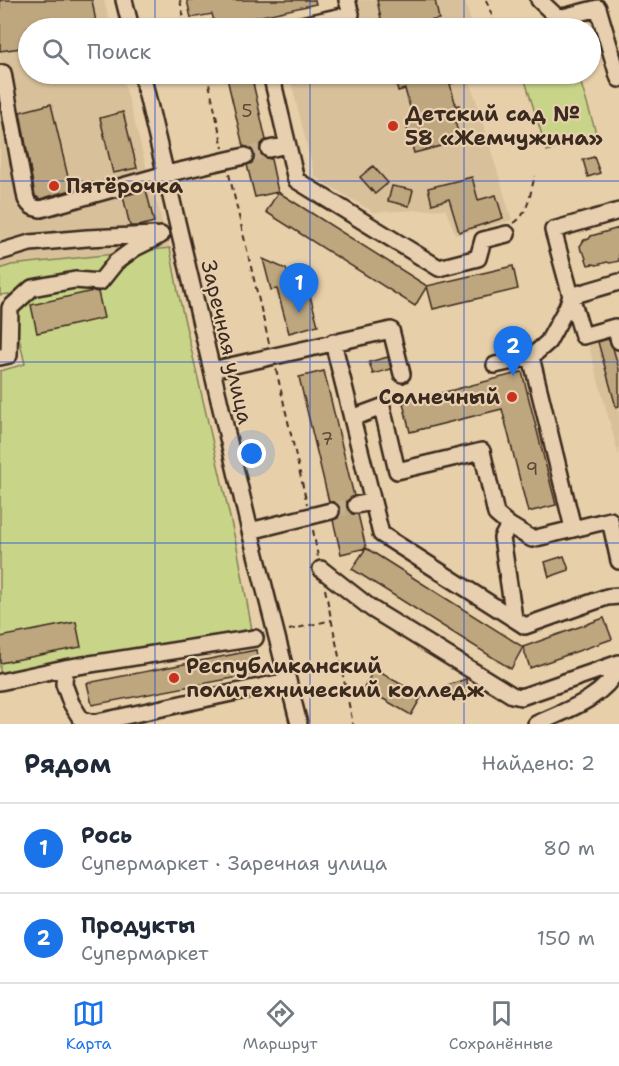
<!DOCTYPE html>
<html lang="ru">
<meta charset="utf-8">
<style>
body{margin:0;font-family:"Shantell Sans",sans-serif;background:#f6f6f7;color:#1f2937}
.you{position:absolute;left:252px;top:454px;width:21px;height:21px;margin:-15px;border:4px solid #fff;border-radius:50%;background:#1a73e8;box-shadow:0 0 0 9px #1a73e833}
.badge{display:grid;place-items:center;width:39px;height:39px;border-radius:50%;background:#1a73e8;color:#fff;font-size:20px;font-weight:700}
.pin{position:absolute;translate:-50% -50px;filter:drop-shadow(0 2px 3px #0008)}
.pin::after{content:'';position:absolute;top:32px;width:21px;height:18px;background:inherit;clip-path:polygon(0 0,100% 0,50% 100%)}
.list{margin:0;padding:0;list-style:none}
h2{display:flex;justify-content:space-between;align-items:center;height:78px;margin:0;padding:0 24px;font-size:26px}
h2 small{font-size:20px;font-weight:400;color:#747a83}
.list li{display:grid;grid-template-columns:39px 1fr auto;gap:18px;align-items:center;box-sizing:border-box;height:90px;padding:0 24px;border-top:2px solid #e0e1e3}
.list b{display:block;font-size:22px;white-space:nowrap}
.list p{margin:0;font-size:20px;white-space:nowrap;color:#747a83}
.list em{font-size:20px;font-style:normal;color:#747a83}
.icon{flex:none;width:33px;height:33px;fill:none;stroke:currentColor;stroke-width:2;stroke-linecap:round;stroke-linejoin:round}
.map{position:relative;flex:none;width:619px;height:724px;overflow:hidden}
.search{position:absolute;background:#fff;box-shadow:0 2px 4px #0004;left:18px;right:18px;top:18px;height:66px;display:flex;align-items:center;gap:15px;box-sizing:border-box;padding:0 21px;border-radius:33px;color:#747a83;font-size:22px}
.sheet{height:258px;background:#fff}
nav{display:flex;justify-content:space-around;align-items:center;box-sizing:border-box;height:84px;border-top:2px solid #e0e1e3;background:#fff;font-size:16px;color:#747a83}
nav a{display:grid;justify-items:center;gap:3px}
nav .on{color:#1a73e8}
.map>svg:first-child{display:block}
</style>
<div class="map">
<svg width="619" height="724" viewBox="0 0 619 724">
<rect width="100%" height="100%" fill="#e7cfaa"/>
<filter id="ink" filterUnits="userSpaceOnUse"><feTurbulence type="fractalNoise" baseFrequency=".0167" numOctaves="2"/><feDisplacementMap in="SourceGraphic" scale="12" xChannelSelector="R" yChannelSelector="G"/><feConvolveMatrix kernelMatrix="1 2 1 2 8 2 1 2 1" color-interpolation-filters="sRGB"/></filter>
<g filter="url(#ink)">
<!-- built -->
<path fill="#d8c09a" d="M 0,0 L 104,0 L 111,28 L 28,28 L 28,74 L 122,74 L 147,170 L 170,248 L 11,265 L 0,269 Z
M 354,0 L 465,0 L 471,23 L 455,27 L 455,28 L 361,28 Z
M 289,74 L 468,74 L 512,220 L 456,235 L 445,209 L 373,212 L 315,177 Z
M 619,334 L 619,456 L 588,343 Z"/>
<!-- green -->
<path fill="#c8d589" stroke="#828054" stroke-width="1.5" d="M 523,74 L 578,74 L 597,136 L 547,151 Z
M 170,248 L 178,292 L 238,552 L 252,630 L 0,678 L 0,371 L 25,364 L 9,294 L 0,295 L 0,269 L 11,265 Z"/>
<!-- building -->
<path fill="#bea77f" stroke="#3b2a1e" stroke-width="1.5" d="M 0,0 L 92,0 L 97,28 L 28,28 L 28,47 L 0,51 Z
M 187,0 L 315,0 L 316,4 L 239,21 L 241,28 L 216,28 L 212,14 L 191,18 Z
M 377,0 L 435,0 L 439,19 L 393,28 L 383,28 Z
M 226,74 L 251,74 L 266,140 L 260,146 L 260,152 L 266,158 L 271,159 L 278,192 L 255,197 L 247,165 L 252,163 L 255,154 L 252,149 L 247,147 L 243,146 Z
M 394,74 L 451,74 L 453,83 L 450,84 L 456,106 L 459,105 L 462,115 L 454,117 L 460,141 L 414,153 L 406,124 L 414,122 L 405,89 L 398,91 Z
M 51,104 L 71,190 L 40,199 L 35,196 L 20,112 Z
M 123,112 L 137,168 L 113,173 L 100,118 Z
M 594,157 L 600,173 L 588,177 L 583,160 Z
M 373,166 L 388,183 L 375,194 L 360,177 Z
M 472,177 L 478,200 L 496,195 L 503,218 L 459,232 L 449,199 L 432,204 L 428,188 Z
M 392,186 L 413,190 L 409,206 L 388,201 Z
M 146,190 L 154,222 L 139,226 L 130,226 L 123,196 Z
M 278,192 L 427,286 L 415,306 L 266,212 Z
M 619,228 L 619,261 L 610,263 L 607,262 L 597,265 L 593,264 L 588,265 L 584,253 L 581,251 L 580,246 L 584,240 L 589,239 L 591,236 Z
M 263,259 L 286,269 L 288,274 L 296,273 L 301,295 L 309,292 L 318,325 L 289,333 L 277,289 L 271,290 Z
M 513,266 L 518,289 L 433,309 L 427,286 Z
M 93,291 L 98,292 L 104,318 L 37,333 L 31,305 Z
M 608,339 L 613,348 L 619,369 L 619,406 L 616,407 L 598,342 Z
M 388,357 L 391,369 L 373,374 L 369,362 Z
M 324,371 L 354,496 L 347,501 L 347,507 L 352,514 L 358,514 L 366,548 L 341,554 L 333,520 L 338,518 L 341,509 L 338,504 L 333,502 L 329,502 L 299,377 Z
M 522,372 L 556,505 L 528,512 L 502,409 L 410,432 L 403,403 Z
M 366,548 L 523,647 L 511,669 L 352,569 Z
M 564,556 L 569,570 L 549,577 L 545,562 Z
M 604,618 L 612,639 L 530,668 L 523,647 Z
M 76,622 L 81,647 L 0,663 L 0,637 Z
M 256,650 L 260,673 L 92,705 L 87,683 Z
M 374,669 L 422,696 L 411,715 L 364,688 Z
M 466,679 L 471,695 L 453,701 L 448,685 Z"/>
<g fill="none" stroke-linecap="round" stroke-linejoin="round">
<!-- minor-tunnel -->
<path stroke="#c5ae8e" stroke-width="15" stroke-dasharray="15 8" stroke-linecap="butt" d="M 245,156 L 269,149
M 331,511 L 356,505"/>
<!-- minor casing -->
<g stroke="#3b2a1e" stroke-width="20">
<path id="minor" d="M 124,0 L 131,28
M 539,0 L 556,16 L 563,17 L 598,8 L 619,79
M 288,28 L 351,14 L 347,0
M 3,73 L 26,199 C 30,207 34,208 41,209 L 166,174 L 245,156
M 142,74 L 250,531 L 299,724
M 271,74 L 296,180 L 439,268 L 478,258 L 483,240 L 507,234
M 269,149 L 287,145
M 619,211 L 553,230 L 571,296 L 619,282
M 0,252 L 30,243 L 87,238 L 155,235
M 333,342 L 381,534 L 525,626 L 607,597 L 619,596
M 0,357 L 9,355 L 10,308 L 32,288 L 75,280 L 100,282 L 116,262 L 135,248 L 161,235
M 531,357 L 548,342 L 567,307 L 571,296 L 583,336 L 615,327 L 619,341
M 495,365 L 531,357 L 573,528
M 212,370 L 391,330 L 402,374
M 352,418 L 382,407 L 397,471 L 482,451 L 496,514 L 509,525 L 532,539 L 610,520 L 619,561
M 356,505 L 373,502
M 509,525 L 502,538 L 514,618
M 250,531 L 331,511
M 321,569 L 372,609 L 512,695 L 521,697 L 619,663
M 65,668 L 255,638
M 0,682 L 65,668 L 64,684 L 71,703 L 81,719 L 93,723 L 287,681
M 536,724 C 567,710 603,699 619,667"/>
</g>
<!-- path -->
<path stroke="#3b2a1e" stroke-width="2" stroke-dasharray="6 4.5" stroke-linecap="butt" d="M 180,0 L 185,23 L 189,28
M 486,0 L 497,28
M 536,28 L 542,22
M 207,74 L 223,148
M 229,174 L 269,343
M 514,223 C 529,214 530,192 535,176
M 276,369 L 307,504
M 313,530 L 318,557
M 325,589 L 353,724
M 289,630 L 332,620"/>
<!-- minor -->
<use href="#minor" stroke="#e7cfaf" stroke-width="15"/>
</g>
</g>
<!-- grid -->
<path fill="none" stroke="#1d4ed8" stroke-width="1.5" stroke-opacity="0.55" d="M 155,0 L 155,28M 310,0 L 310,28M 464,0 L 464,28M 155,74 L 155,724M 310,74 L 310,724M 464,74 L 464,724M 0,181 L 619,181M 0,362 L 619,362M 0,543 L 619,543"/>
<!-- markers -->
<g fill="#c8321e" stroke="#e7cfaf" stroke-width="2">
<circle cx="393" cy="126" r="6"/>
<circle cx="54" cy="186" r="6"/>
<circle cx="512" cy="397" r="6"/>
<circle cx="174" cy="678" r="6"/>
</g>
<g text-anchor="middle" stroke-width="4.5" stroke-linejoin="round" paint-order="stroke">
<!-- number labels -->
<g font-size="18" fill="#5c4936">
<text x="247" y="117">5</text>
<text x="327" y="445">7</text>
<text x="532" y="475">9</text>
</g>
<!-- poi labels -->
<g font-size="21" font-weight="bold" fill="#3b2a1e" stroke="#e7cfaf" text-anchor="start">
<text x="405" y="121">Детский сад №<tspan x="405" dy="24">58 «Жемчужина»</tspan></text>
<text x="66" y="193">Пятёрочка</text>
<text x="500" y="404" text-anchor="end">Солнечный</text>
<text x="186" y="673">Республиканский<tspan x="186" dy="24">политехнический колледж</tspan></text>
</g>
<!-- street labels -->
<g font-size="21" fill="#3b2a1e" stroke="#e7cfaf">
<text transform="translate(227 342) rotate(77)" y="7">Заречная улица</text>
</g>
</g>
</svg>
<div class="you"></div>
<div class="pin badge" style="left:299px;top:313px">1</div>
<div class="pin badge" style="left:513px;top:376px">2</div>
<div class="search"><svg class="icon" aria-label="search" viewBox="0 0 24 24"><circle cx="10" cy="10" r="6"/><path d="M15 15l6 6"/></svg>Поиск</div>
</div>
<section class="sheet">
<h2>Рядом<small>Найдено: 2</small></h2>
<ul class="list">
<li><span class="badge">1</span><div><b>Рось</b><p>Супермаркет · Заречная улица</p></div><em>80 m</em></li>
<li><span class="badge">2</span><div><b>Продукты</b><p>Супермаркет</p></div><em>150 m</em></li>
</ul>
</section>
<nav>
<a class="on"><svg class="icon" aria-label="map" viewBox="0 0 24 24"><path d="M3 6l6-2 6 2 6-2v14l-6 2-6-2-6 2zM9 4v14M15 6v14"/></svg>Карта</a>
<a><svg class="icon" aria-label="directions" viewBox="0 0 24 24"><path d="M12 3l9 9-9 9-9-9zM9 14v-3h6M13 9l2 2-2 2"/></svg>Маршрут</a>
<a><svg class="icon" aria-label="saved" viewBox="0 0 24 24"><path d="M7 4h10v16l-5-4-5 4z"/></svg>Сохранённые</a>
</nav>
